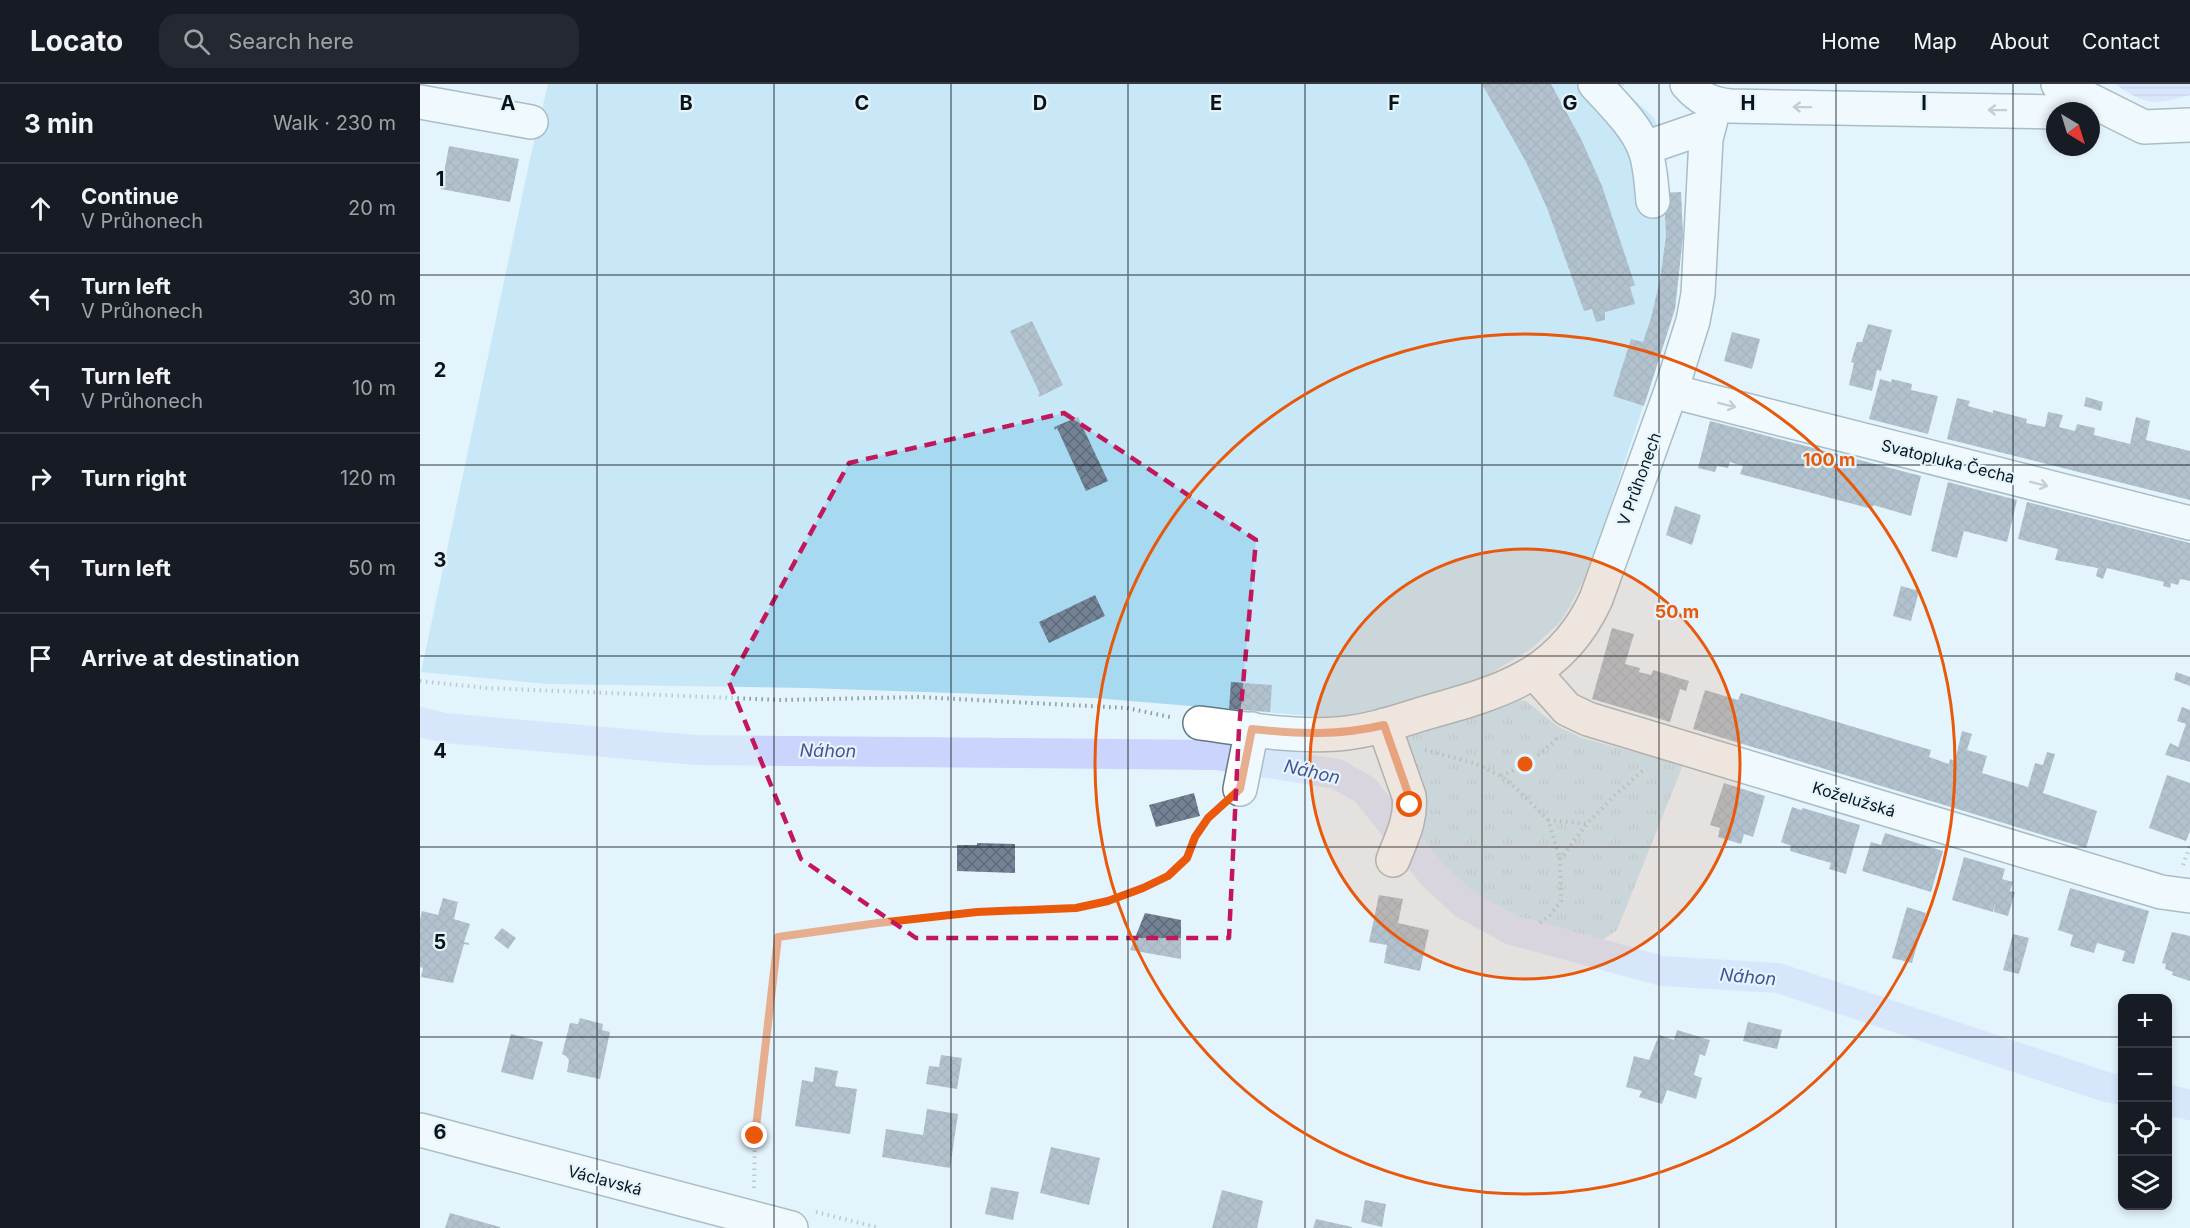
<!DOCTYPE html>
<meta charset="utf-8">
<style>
body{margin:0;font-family:Inter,sans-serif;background:#242831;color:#f1f3f6}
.controls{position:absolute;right:18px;bottom:18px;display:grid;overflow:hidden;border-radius:12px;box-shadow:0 3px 9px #0003}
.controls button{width:54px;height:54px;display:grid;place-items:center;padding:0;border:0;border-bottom:2px solid #363941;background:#171b24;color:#f1f3f6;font:30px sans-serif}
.compass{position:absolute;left:1626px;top:18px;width:54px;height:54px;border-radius:50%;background:#171b24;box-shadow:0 3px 9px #0003;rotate:142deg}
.stop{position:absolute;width:18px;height:18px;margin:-14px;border:4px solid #ea580c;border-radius:50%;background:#fff}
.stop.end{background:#ea580c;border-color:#fff;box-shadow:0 2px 6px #0008}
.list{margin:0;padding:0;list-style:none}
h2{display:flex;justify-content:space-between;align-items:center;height:78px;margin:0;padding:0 24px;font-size:26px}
h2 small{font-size:20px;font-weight:400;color:#9ea1a6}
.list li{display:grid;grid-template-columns:39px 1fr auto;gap:18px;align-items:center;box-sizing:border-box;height:90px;padding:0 24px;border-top:2px solid #363941}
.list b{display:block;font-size:22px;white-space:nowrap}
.list p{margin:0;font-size:20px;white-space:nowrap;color:#9ea1a6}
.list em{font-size:20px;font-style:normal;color:#9ea1a6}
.icon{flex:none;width:33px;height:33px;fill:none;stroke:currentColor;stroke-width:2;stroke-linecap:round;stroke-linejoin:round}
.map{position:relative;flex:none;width:1770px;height:1144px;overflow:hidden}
header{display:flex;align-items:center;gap:36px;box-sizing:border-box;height:84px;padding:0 30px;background:#171b24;border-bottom:2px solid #363941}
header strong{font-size:28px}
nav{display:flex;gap:33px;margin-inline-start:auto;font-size:21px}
.search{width:420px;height:54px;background:#242831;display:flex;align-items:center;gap:15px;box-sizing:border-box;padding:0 21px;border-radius:18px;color:#9ea1a6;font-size:22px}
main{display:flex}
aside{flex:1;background:#171b24}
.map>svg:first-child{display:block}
</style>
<header>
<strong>Locato</strong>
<div class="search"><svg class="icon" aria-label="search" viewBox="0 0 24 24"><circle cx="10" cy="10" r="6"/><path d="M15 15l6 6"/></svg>Search here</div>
<nav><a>Home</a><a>Map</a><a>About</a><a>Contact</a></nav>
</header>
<main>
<aside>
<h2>3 min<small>Walk · 230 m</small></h2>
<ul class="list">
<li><svg class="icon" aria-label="ahead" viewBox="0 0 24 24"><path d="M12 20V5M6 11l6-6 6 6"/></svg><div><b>Continue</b><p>V Průhonech</p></div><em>20 m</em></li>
<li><svg class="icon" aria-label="left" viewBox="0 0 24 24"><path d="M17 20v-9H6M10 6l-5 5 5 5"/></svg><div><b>Turn left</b><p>V Průhonech</p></div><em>30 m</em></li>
<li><svg class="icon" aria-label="left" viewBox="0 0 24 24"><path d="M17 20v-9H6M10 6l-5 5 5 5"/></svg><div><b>Turn left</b><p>V Průhonech</p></div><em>10 m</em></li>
<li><svg class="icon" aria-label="right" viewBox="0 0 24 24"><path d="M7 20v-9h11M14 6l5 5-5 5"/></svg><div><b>Turn right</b></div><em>120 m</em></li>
<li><svg class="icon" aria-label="left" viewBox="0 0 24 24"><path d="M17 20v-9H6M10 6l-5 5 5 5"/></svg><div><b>Turn left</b></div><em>50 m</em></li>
<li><svg class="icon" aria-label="arrive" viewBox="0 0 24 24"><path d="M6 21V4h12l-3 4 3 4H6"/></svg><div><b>Arrive at destination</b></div></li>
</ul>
</aside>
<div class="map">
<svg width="1770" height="1144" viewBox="0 0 1770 1144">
<defs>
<pattern id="grass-tufts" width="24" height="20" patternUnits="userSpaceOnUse" patternTransform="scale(1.5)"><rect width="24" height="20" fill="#a7d9f1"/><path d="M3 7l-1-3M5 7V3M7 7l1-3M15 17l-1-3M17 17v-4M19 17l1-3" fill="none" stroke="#8eb9ce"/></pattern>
<pattern id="water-rules" width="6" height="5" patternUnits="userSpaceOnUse" patternTransform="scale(1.5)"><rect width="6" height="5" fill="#cbd4fc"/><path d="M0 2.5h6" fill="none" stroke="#adb5d7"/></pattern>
<pattern id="building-cross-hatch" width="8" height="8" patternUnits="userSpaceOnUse" patternTransform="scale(1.5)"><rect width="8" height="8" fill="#738395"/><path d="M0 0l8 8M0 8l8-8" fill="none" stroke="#5d6a79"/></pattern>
</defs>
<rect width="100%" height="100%" fill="#e4f4fc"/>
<!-- grass -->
<path fill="url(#grass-tufts)" d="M 1100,616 L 1106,617 L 1137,642 L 1162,654 L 1263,681 L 1197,846 L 1176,860 L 1098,838 L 1045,807 L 1016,777 L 993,748 L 979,648 Z"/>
<!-- pitch -->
<path fill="#a7d9f1" d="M 128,0 L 1205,0 L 1202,4 L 1234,34 L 1246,64 L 1248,108 L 1261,108 L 1263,152 L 1255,225 L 1178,459 L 1164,495 L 1149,524 L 1140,538 L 1111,565 L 1066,592 L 1002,618 L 942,633 L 904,633 L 674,614 L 388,604 L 127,600 L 1,588 L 110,75 Z"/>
<!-- water -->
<path fill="url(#water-rules)" d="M 1695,0 L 1770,0 L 1770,11 C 1733,21 1727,22 1695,0 Z"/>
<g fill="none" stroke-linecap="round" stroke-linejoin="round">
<!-- canal -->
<path stroke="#cbd4fc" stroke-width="30" d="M 0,638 L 25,644 L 275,666 L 797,671 L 917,690 L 945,706 L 1012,790 L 1044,820 L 1092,846 L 1242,887 L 1358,894 L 1686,1003 L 1702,1006
M 1748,1016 L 1770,1021"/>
</g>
<!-- building -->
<path fill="url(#building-cross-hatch)" d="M 1062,0 L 1131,0 L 1161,55 L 1182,102 L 1215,201 L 1210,203 L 1215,220 L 1185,228 L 1185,236 L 1176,238 L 1172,225 L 1164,227 L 1127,124 L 1106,78 Z
M 29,62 L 99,75 L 90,118 L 21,105 Z
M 1261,108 L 1263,152 L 1255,225 L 1224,322 L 1193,312 L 1211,255 L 1223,258 L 1231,234 L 1240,196 L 1246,152 L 1244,109 Z
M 612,237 L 643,301 L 619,313 L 618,310 L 620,310 L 590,247 Z
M 1448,240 L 1472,246 L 1461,287 L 1457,286 L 1452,307 L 1429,301 L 1434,279 L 1431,278 L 1437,258 L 1442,258 Z
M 1312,248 L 1340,255 L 1332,285 L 1304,277 Z
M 1460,295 L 1471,298 L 1472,295 L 1492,300 L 1491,306 L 1518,312 L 1508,350 L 1449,335 Z
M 1666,313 L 1683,318 L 1681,327 L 1664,322 Z
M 1537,314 L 1550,317 L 1548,322 L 1573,329 L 1573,326 L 1607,335 L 1606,339 L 1625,343 L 1628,328 L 1643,331 L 1639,343 L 1655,347 L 1657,340 L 1675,344 L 1674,351 L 1710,360 L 1716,333 L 1730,337 L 1726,356 L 1770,367 L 1770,416 L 1527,355 Z
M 658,333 L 688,397 L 666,407 L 637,344 L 635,346 L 634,343 Z
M 1290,337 L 1501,392 L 1491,432 L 1453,421 L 1452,425 L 1320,390 L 1323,382 L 1310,378 L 1308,384 L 1297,382 L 1295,388 L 1278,384 Z
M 1528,398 L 1597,416 L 1587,458 L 1544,447 L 1537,474 L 1511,467 Z
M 1607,418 L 1770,459 L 1770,497 L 1760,495 L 1758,501 L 1751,499 L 1750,504 L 1743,502 L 1744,498 L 1687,484 L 1683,495 L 1676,492 L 1678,484 L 1635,476 L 1638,465 L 1598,455 Z
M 1255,422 L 1281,431 L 1272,461 L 1246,451 Z
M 1481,502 L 1499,507 L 1491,537 L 1473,532 Z
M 675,511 L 685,532 L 629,559 L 619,538 Z
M 1192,544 L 1214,550 L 1205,580 L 1220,584 L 1219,588 L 1231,591 L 1233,586 L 1269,597 L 1266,607 L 1260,605 L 1250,638 L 1172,615 Z
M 1756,588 L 1770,593 L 1770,602 L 1754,596 Z
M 811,598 L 852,601 L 850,628 L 809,625 Z
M 1285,606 L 1318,616 L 1321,609 L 1464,652 L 1511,666 L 1509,673 L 1529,680 L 1530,675 L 1535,677 L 1542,647 L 1552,650 L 1547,666 L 1567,672 L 1562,689 L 1608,703 L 1615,679 L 1623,681 L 1627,668 L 1635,670 L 1623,709 L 1677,727 L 1666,764 L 1273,645 Z
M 1762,623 L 1770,626 L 1770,678 L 1745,671 L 1750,659 L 1758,663 L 1766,640 L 1757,637 Z
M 1747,691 L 1770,699 L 1770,747 L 1766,757 L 1729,744 Z
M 1304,699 L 1345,712 L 1333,753 L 1324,750 L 1321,760 L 1298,753 L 1300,744 L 1290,741 Z
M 774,709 L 780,732 L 736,743 L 729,721 Z
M 1372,723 L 1381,726 L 1383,724 L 1440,741 L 1426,790 L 1409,785 L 1411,779 L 1370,767 L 1371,762 L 1361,758 Z
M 1465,749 L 1523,767 L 1511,808 L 1442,787 L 1451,758 L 1461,761 Z
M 557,759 L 595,760 L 595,789 L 537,787 L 537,761 L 557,761 Z
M 1544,773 L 1585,785 L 1582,795 L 1593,798 L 1590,807 L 1595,808 L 1588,832 L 1574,828 L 1575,820 L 1573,828 L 1532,816 Z
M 1650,804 L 1729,827 L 1714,880 L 1702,877 L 1705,867 L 1677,859 L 1674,869 L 1650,862 L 1653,851 L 1638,846 Z
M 959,811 L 983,815 L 978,839 L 1009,846 L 1000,887 L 964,879 L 967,861 L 949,858 Z
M 23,814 L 38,818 L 34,835 L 50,840 L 44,858 L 49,859 L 49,861 L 44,860 L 33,899 L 1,893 L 3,884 L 0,883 L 0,835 L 2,827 L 18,831 Z
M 1487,823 L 1506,829 L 1492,879 L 1472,874 Z
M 725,829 L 761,836 L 761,875 L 710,866 Z
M 82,844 L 96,854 L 88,865 L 74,854 Z
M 1752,848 L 1770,852 L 1770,897 L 1752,891 L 1753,888 L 1745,885 L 1746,880 L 1742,879 Z
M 1593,850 L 1609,854 L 1599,890 L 1583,886 Z
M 160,934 L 183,940 L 182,946 L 190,948 L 180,995 L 147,988 L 149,976 L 146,972 L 142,970 L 150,939 L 158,940 Z
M 1328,938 L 1362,946 L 1357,965 L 1323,957 Z
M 1257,946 L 1290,956 L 1285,972 L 1280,970 L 1274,991 L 1282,994 L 1276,1015 L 1247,1006 L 1242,1020 L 1219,1013 L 1222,1007 L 1206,1003 L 1214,972 L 1229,976 L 1239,951 L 1254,956 Z
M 91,950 L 123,958 L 113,996 L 81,988 Z
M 521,971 L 542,974 L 537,1005 L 506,1000 L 509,982 L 519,983 Z
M 395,983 L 418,987 L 415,1002 L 437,1005 L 430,1050 L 375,1042 L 382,996 L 393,998 Z
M 507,1025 L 538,1030 L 530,1084 L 462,1073 L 466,1045 L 503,1051 Z
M 631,1063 L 680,1074 L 669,1121 L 620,1109 Z
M 571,1103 L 599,1108 L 593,1136 L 565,1130 Z
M 802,1106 L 843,1117 L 837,1144 L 792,1144 Z
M 945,1116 L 966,1120 L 962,1143 L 941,1138 Z
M 30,1129 L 80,1143 L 80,1144 L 25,1144 Z
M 896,1135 L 932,1143 L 932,1144 L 893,1144 Z"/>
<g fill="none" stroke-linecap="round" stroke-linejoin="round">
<!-- minor casing -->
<g stroke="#627a85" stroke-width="36">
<path id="minor" d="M 1175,0 C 1192,19 1216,41 1225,66 C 1231,83 1231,100 1233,117
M 1267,0 C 1280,15 1291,20 1310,22 L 1635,28
M 1638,0 L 1724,43 L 1770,41
M 0,18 L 111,38
M 1225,64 L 1289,42
M 1251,307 L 1770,439
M 1115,589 L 1147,625 L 1168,635 L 1741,808 L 1770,812
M 780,639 C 825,645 871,653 917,650 C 947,648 976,638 1005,629 C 1080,608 1141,592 1176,515 L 1251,307 L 1273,237 L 1278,210 L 1286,55 L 1295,20
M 964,641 L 989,712 C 992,735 981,755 973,776
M 820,705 L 832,645
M 0,1046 L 371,1144"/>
</g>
<!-- path -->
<path stroke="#8a979e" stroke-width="4" stroke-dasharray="1.5 4.5" stroke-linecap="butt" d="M 0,597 L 67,604 L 361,616 L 499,613 L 707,624 L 750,633
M 1005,666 L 1054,679 L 1081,692 L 1097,705 L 1128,736 L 1140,775
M 1081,692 C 1102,683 1121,671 1137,654
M 1128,736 L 1167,740
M 1763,781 L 1770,762
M 1120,839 L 1130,831 L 1141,817 L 1140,775 L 1167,740 L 1195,711 L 1226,684
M 334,1104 L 335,1052 L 359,853 L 458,839 L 557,828 L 655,824 L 688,817 L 748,792 L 767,774 L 775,753 L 787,734 L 797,725
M 396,1128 L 460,1144"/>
<!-- minor -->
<use href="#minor" stroke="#fff" stroke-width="33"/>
</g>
<!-- one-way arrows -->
<defs><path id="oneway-shaft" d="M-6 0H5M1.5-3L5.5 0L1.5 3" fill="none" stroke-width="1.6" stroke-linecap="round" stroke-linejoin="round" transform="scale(1.5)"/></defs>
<g stroke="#9da1a3">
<use href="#oneway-shaft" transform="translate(1382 23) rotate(-179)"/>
<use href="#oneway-shaft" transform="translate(1577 26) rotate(-179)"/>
<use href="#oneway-shaft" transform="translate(1307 321) rotate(14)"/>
<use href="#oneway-shaft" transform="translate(1619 400) rotate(14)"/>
</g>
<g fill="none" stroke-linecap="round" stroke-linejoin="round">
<!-- route -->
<path stroke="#ea580c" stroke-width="8" d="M 335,1052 L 358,853 L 458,839 L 557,828 L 656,824 L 688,817 L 723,804 L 748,792 L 767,774 L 775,753 L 788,734 L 820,705 L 832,645 C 877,650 919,652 964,641 L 989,712 L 990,721"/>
</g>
<!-- marked area -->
<path d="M0 0H1770V1144H0ZM 644,329 L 836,456 L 819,645 L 809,854 L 496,854 L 381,775 L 309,598 L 429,379 Z" fill="#e4f4fc" fill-opacity=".55" fill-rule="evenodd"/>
<path fill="none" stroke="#c2185b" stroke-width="4.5" stroke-dasharray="12 8" stroke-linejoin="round" d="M 644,329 L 836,456 L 819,645 L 809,854 L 496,854 L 381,775 L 309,598 L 429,379 Z"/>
<!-- grid -->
<path fill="none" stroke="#0a1318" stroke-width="1.5" stroke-opacity="0.55" d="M 177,0 L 177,1144M 354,0 L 354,1144M 531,0 L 531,1144M 708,0 L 708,1144M 885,0 L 885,1144M 1062,0 L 1062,1144M 1239,0 L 1239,1144M 1416,0 L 1416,1144M 1593,0 L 1593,1144M 0,191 L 1770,191M 0,381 L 1770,381M 0,572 L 1770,572M 0,763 L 1770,763M 0,953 L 1702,953M 1748,953 L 1770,953"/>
<!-- distance rings -->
<circle cx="1105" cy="680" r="215" fill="#e8590c" fill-opacity=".12"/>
<g fill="none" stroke="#e8590c" stroke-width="3">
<circle cx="1105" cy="680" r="215"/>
<circle cx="1105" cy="680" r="430"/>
</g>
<g text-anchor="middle" stroke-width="4.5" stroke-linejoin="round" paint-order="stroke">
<!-- street labels -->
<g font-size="16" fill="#0a1318" stroke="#e4f4fc">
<text transform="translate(1528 377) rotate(14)" y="6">Svatopluka Čecha</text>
<text transform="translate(1219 395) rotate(-70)" y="6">V Průhonech</text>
<text transform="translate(1434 715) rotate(17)" y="6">Koželužská</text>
<text transform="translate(185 1096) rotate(15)" y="6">Václavská</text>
</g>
<!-- water labels -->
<g font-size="18" font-style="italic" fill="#49528f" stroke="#e4f4fc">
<text transform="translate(408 667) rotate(1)" y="6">Náhon</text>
<text transform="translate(892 688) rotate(13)" y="6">Náhon</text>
<text transform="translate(1328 893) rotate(5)" y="6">Náhon</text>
</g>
</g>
<g font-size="20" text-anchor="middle" font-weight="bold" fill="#0a1318" stroke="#e4f4fc" stroke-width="4.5" stroke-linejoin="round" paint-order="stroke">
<text x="88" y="26">A</text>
<text x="266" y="26">B</text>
<text x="442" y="26">C</text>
<text x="620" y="26">D</text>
<text x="796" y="26">E</text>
<text x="974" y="26">F</text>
<text x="1150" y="26">G</text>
<text x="1328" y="26">H</text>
<text x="1504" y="26">I</text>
<text x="20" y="102">1</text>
<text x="20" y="293">2</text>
<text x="20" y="483">3</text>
<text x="20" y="674">4</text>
<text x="20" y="865">5</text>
<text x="20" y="1055">6</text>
</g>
<circle cx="1105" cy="680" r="9" fill="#e8590c" stroke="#e4f4fc" stroke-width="3"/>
<g font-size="18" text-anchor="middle" font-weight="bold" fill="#e8590c" stroke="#e4f4fc" stroke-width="4.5" stroke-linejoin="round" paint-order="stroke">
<text x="1409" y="382">100 m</text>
<text x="1257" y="534">50 m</text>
</g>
</svg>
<div class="controls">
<button>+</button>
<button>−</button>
<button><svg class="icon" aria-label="locate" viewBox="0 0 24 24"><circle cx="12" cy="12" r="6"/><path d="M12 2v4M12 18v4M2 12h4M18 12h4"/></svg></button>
<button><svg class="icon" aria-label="layers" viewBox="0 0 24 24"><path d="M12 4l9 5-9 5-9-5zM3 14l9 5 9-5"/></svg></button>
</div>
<svg class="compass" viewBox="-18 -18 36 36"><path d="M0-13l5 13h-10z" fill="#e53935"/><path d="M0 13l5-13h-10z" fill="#9ea1a6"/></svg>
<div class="stop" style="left:990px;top:721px"></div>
<div class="stop end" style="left:335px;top:1052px"></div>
</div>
</main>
